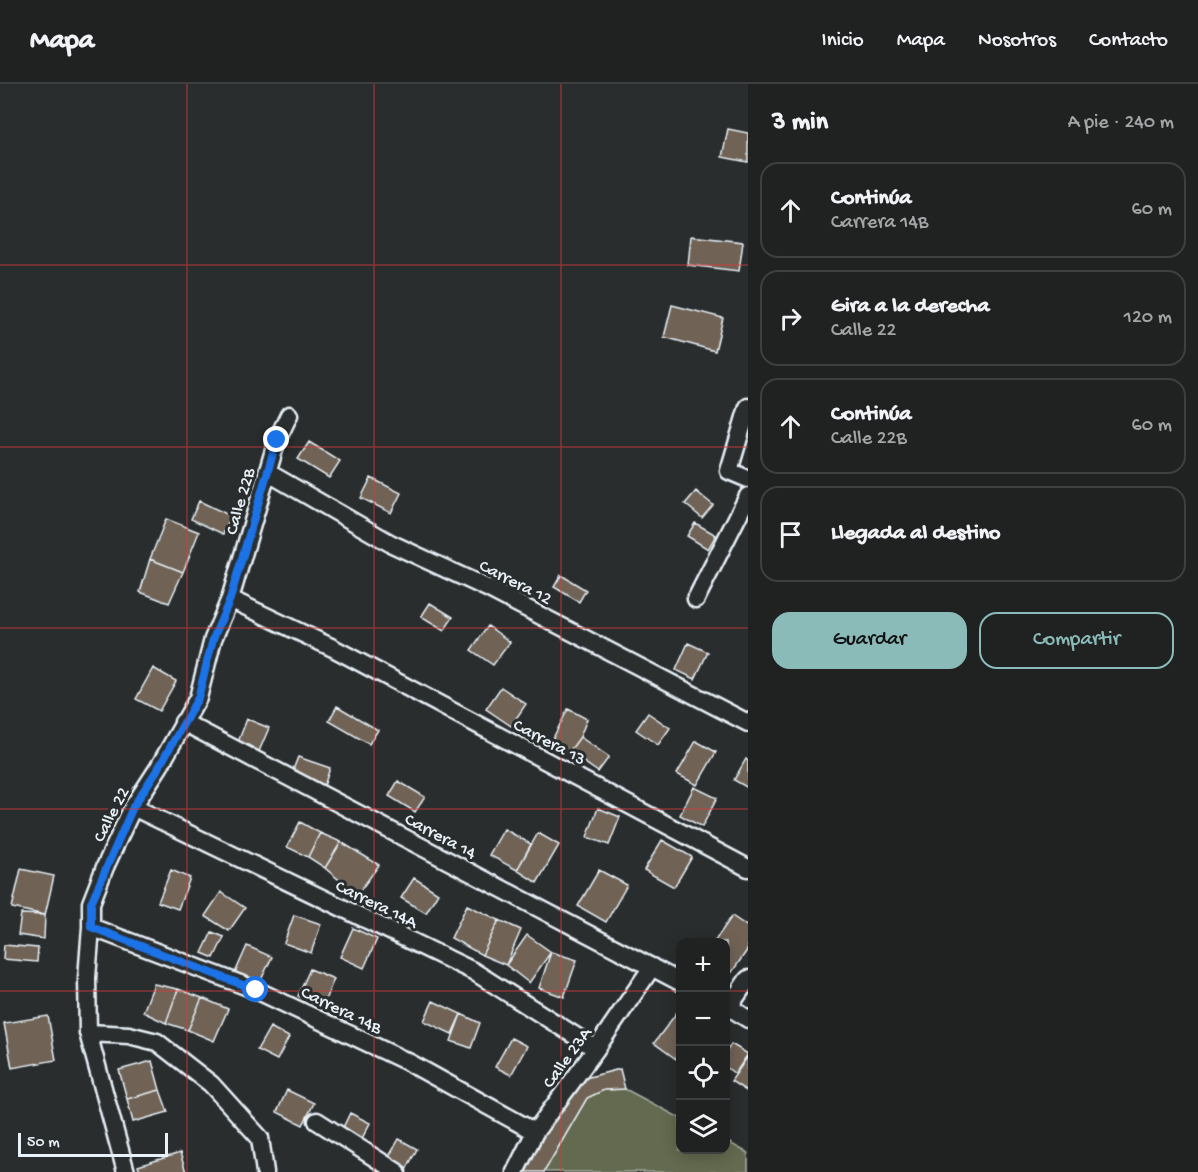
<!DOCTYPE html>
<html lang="es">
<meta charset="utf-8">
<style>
body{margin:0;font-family:"Gochi Hand",sans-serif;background:#282a2a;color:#f1f3f6}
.controls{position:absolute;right:18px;bottom:18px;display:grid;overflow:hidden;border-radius:12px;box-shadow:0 3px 15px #0003}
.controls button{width:54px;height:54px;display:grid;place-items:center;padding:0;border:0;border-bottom:2px solid #3d3f40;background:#202222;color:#f1f3f6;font:30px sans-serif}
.scale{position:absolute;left:18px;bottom:15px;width:150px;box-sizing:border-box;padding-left:6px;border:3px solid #e8f1f8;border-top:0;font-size:16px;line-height:21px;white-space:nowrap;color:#e8f1f8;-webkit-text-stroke:4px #2a2d2e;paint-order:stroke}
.stop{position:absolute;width:18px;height:18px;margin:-14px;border:4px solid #1a73e8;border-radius:50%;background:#fff}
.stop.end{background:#1a73e8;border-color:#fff;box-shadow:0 2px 6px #0008}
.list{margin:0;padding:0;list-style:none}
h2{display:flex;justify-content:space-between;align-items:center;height:78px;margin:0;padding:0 24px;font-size:26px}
h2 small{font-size:20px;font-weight:400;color:#a2a4a5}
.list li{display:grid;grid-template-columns:39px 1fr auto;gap:18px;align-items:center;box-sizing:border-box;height:96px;margin:0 12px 12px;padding:0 12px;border:2px solid #3d3f40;border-radius:18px}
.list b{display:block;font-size:22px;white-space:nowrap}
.list p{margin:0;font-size:20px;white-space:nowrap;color:#a2a4a5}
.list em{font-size:20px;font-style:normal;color:#a2a4a5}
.actions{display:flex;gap:12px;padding:18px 24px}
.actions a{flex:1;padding:14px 0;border:2px solid #8bbbb9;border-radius:18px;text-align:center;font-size:21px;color:#8bbbb9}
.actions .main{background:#8bbbb9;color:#111}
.icon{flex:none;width:33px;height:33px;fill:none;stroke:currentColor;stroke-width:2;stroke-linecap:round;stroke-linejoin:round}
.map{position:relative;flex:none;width:748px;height:1088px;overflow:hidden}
header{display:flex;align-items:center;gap:36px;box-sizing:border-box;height:84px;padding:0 30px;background:#202222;border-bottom:2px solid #3d3f40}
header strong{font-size:28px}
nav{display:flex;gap:33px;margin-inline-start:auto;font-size:21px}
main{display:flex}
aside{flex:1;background:#202222}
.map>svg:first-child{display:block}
</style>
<header>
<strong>Mapa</strong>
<nav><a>Inicio</a><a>Mapa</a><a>Nosotros</a><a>Contacto</a></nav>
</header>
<main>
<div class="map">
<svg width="748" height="1088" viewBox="0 0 748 1088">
<rect width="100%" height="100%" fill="#2a2d2e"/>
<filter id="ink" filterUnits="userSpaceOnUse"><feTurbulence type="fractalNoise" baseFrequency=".0167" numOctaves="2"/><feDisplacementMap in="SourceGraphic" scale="12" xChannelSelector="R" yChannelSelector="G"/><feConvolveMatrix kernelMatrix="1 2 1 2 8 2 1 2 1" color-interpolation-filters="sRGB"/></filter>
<g filter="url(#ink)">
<!-- green -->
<path fill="#646a50" stroke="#a6aea4" stroke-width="1.5" d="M 625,1005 L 680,1034 L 680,1066 L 726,1066 L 726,1057 L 748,1069 L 748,1088 L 544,1088 L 587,1014 L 604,1006 Z"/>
<!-- building -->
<path fill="#6f6456" stroke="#e8f1f8" stroke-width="1.5" d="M 728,45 L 748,49 L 748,78 L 722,73 Z
M 691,152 L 743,158 L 739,187 L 688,181 Z
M 672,221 L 723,234 L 715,267 L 664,253 Z
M 309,358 L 340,377 L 329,394 L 298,375 Z
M 371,394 L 401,409 L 391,429 L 361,414 Z
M 696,407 L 713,421 L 702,434 L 685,420 Z
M 199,417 L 231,432 L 223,450 L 191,435 Z
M 166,435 L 199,448 L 183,488 L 150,475 Z
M 695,439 L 716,451 L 708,465 L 687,452 Z
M 150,475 L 183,488 L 169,519 L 140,508 Z
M 561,491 L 586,506 L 579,518 L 554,503 Z
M 430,519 L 453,533 L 444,547 L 421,533 Z
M 488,542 L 510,558 L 493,581 L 471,566 Z
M 688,559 L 708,568 L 695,595 L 676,586 Z
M 153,584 L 176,597 L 159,627 L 136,615 Z
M 501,603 L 526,620 L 511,642 L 486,625 Z
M 337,622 L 378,646 L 369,660 L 329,637 Z
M 568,625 L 587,635 L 580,653 L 569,668 L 551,658 Z
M 648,629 L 670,644 L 658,661 L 636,646 Z
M 247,635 L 269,644 L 257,672 L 236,663 Z
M 580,653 L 609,673 L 598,688 L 569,668 Z
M 696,657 L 716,668 L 697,701 L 677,690 Z
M 298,673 L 330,684 L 324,702 L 291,691 Z
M 746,675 L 748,677 L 748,704 L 734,696 Z
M 398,697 L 425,713 L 415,728 L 389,712 Z
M 694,703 L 717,714 L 702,743 L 680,731 Z
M 598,724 L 620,733 L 609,761 L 587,753 Z
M 300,738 L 320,749 L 308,773 L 287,763 Z
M 504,745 L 531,760 L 517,786 L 489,771 Z
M 320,749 L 341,758 L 325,784 L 308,773 Z
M 538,749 L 559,761 L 537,799 L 517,786 Z
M 662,756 L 692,773 L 674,803 L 644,786 Z
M 341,758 L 379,781 L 357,811 L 325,784 Z
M 21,785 L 54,792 L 45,831 L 12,824 Z
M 171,786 L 190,794 L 178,825 L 158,818 Z
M 599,786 L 627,801 L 606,838 L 578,822 Z
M 414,794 L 438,809 L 426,829 L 401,814 Z
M 221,808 L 245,824 L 229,847 L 205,832 Z
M 467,821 L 499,836 L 482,871 L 451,854 Z
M 21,830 L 45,831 L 44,855 L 18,851 Z
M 294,831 L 321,840 L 311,869 L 284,859 Z
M 732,832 L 748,843 L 748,865 L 730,891 L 726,888 L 726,858 L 714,858 Z
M 499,836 L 521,846 L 506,881 L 482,871 Z
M 353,844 L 377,855 L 364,884 L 340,873 Z
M 212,848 L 224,853 L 214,874 L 202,869 Z
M 527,851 L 551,868 L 529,899 L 506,881 Z
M 4,861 L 38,864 L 37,878 L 3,875 Z
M 247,862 L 272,873 L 259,900 L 235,889 Z
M 551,868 L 577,876 L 564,913 L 539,904 Z
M 310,885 L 334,895 L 322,923 L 298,912 Z
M 154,900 L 178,905 L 166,939 L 143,928 Z
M 178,905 L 202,914 L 188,946 L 166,939 Z
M 202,914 L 228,925 L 214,957 L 188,946 Z
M 433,917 L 461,930 L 452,950 L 424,937 Z
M 678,927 L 680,929 L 680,969 L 676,975 L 654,959 Z
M 461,930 L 480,939 L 471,964 L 451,957 Z
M 48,932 L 56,976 L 12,984 L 4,939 Z
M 270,943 L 289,953 L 277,976 L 257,966 Z
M 511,954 L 527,962 L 511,991 L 495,983 Z
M 731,960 L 748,970 L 735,990 L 726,983 L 726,968 Z
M 748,972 L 748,1008 L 731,997 Z
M 152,977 L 160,1006 L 127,1015 L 119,986 Z
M 620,985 L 625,1005 L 604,1006 L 587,1014 L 544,1088 L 520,1088 L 570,998 Z
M 160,1006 L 168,1028 L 133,1038 L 127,1015 Z
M 287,1006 L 314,1019 L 303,1041 L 277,1028 Z
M 350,1029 L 370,1039 L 356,1066 L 337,1056 Z
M 399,1055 L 417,1065 L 405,1088 L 382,1085 Z
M 180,1069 L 186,1088 L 140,1088 L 138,1082 Z"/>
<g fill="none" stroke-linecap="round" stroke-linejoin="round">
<!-- minor casing -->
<g stroke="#e8f1f8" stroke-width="21">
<path id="minor" d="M 748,323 L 729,387 L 748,395
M 267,388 L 390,459 L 487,504 L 748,639
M 230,515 L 333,564 L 748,784
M 696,515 L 748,412
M 183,638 L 680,898
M 133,723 L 473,887 L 596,965
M 91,843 L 256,906 L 410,979 L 535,1048
M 726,921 L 748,935
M 729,923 L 748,895
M 88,949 L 129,951 L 157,958 L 211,1000 L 260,1054 L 265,1088
M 317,1037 L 397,1088
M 126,1088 L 88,949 L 87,894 L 91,843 L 91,819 L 105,783 L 133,723 L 159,683 L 198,614 L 213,555 L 230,515 L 277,356 L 289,331
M 515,1088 L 535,1048 L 596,965 L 652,883"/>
</g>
<!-- minor -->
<use href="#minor" stroke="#2a2d2e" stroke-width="16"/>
</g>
</g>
<g fill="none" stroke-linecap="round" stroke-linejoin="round" filter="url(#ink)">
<!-- route -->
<path stroke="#1a73e8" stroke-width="8" d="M 256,906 L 91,843 L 91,819 L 133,723 L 159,683 L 198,614 L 213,555 L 230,515 L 277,356"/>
</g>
<!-- grid -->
<path fill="none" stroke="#d83c3d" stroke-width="1.5" stroke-opacity="0.55" d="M 187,0 L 187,1088M 374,0 L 374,1088M 561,0 L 561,1088M 0,181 L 748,181M 0,363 L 748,363M 0,544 L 748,544M 0,725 L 748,725M 0,907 L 680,907M 726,907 L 748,907"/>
<g text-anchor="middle" stroke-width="6" stroke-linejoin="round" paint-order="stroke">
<!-- street labels -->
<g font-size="18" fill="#e8f1f8" stroke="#2a2d2e">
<text transform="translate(239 417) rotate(-74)" y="6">Calle 22B</text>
<text transform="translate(516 497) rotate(27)" y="6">Carrera 12</text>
<text transform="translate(550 657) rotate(28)" y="6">Carrera 13</text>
<text transform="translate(110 730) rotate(-63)" y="6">Calle 22</text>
<text transform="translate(441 751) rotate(28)" y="6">Carrera 14</text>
<text transform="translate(377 819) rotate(26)" y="6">Carrera 14A</text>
<text transform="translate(342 925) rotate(26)" y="6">Carrera 14B</text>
<text transform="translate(566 973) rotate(-54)" y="6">Calle 23A</text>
</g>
</g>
</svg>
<div class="controls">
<button>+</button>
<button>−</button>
<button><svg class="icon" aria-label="locate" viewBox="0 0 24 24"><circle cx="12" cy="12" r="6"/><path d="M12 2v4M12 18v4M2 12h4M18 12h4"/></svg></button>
<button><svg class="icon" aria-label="layers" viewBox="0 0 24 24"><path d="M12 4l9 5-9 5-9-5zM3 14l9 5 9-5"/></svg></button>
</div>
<div class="scale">50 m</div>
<div class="stop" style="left:256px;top:906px"></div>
<div class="stop end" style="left:277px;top:356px"></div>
</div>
<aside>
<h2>3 min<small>A pie · 240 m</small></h2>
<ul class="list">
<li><svg class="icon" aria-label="ahead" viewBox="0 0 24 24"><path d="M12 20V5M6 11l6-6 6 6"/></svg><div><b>Continúa</b><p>Carrera 14B</p></div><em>60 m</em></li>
<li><svg class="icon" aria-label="right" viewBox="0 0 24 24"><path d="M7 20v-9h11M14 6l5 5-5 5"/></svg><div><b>Gira a la derecha</b><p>Calle 22</p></div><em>120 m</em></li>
<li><svg class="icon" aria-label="ahead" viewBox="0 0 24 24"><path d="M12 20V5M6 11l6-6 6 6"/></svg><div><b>Continúa</b><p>Calle 22B</p></div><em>60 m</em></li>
<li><svg class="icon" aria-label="arrive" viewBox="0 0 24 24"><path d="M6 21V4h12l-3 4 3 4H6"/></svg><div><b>Llegada al destino</b></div></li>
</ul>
<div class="actions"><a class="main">Guardar</a><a>Compartir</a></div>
</aside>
</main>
